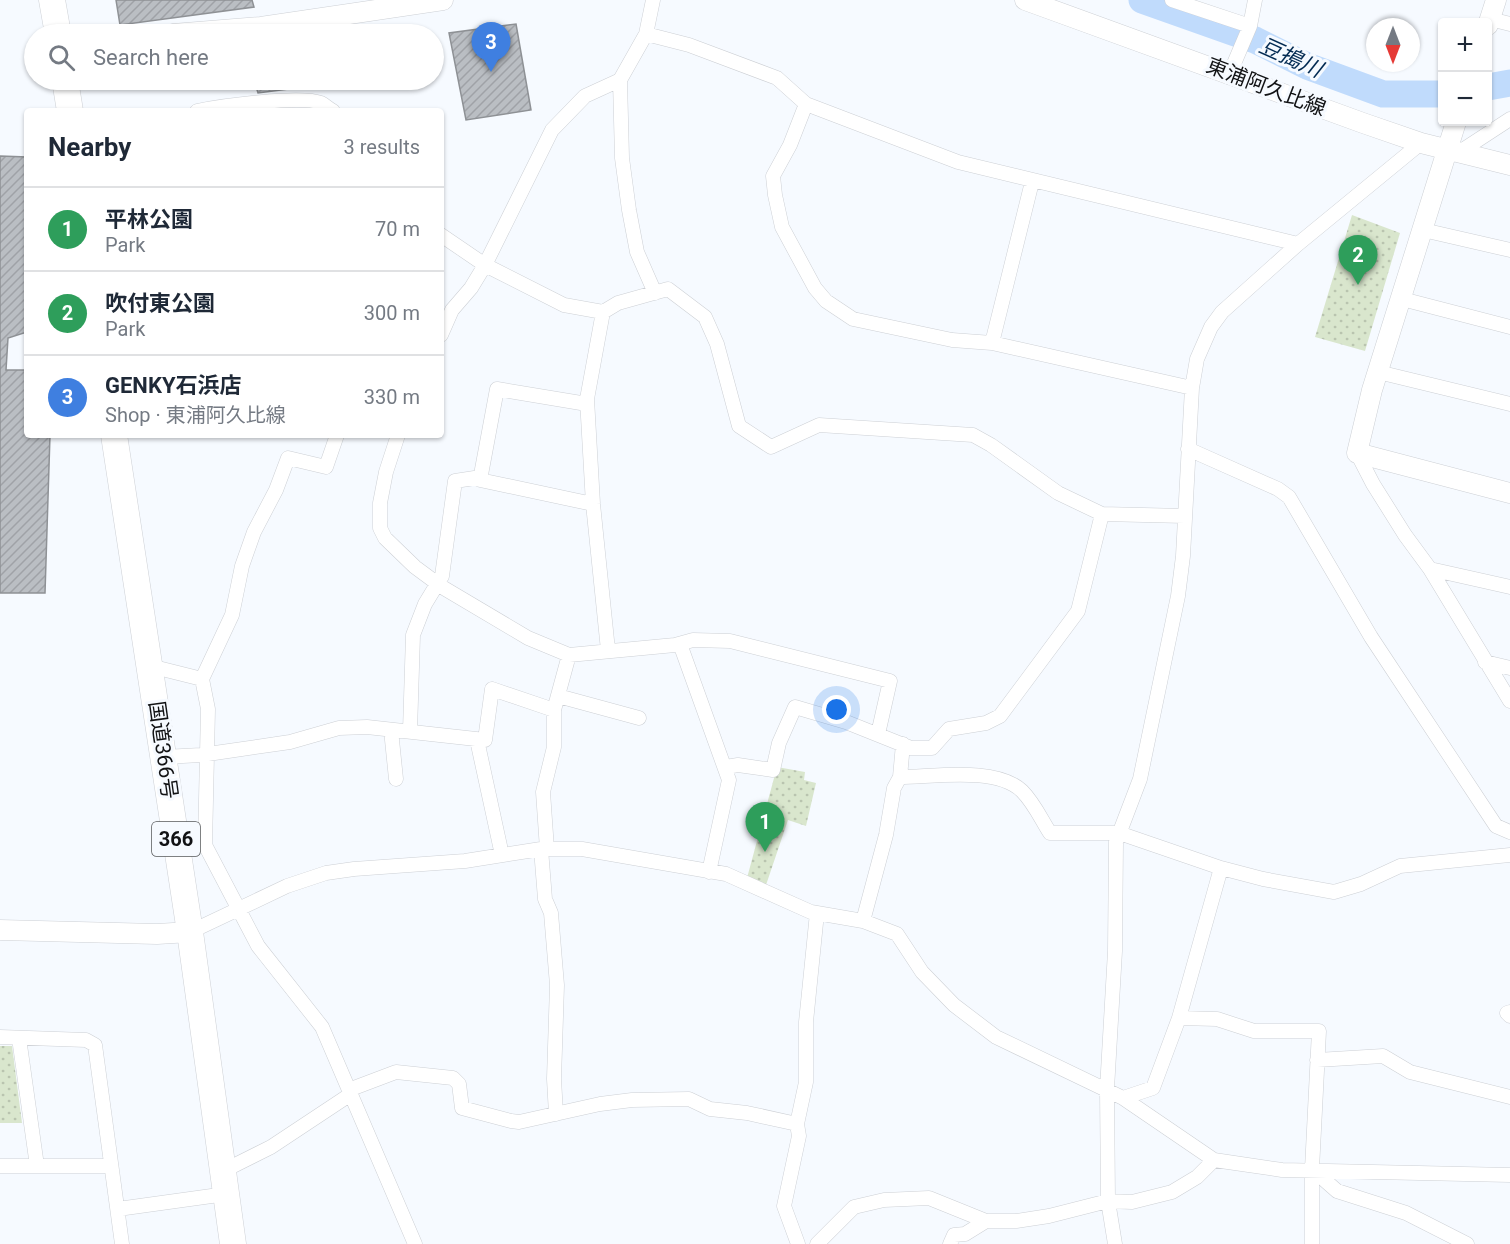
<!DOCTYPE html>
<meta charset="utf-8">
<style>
body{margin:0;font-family:Roboto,"Noto Sans JP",sans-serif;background:#f2f2f3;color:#1f2937}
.controls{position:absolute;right:18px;top:18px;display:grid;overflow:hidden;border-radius:6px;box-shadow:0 2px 4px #0004}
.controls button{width:54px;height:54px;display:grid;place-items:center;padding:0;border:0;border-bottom:2px solid #e0e1e3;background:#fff;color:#1f2937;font:30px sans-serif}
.compass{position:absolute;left:1366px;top:18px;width:54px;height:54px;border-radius:50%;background:#fff;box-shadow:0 2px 4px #0004;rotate:180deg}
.you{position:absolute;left:837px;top:710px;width:21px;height:21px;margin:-15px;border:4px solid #fff;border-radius:50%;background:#1a73e8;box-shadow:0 0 0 9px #1a73e833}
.badge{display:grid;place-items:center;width:39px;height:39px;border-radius:50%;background:#2563eb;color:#fff;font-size:20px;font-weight:700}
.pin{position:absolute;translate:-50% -50px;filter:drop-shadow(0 2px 3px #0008)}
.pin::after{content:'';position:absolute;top:32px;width:21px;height:18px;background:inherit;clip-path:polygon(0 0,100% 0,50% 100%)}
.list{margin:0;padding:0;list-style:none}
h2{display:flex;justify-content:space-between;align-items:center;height:78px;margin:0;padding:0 24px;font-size:26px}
h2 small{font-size:20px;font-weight:400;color:#747a83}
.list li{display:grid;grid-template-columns:39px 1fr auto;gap:18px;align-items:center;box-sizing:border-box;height:84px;padding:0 24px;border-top:2px solid #e0e1e3}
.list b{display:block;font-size:22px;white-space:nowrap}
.list p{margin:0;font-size:20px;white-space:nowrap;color:#747a83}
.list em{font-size:20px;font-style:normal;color:#747a83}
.icon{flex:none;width:33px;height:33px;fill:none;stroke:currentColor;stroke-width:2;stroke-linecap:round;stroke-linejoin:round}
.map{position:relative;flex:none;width:1510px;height:1244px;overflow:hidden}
.search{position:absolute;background:#fff;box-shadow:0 2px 4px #0004;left:24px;top:24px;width:420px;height:66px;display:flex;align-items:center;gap:15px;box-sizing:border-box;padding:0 21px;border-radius:33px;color:#747a83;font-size:22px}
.panel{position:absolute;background:#fff;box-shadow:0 2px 4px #0004;left:24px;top:108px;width:420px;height:330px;border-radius:6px}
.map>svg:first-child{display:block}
</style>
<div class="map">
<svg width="1510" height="1244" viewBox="0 0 1510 1244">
<defs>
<pattern id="grass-dots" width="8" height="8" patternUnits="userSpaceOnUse" patternTransform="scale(1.5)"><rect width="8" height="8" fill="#d9e6cd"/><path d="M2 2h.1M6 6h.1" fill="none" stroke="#b9c4af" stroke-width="1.8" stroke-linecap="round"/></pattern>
<pattern id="building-hatch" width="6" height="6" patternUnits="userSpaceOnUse" patternTransform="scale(1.5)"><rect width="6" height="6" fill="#babec3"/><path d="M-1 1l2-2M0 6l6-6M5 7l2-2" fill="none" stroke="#9fa2a7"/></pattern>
</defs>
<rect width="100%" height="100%" fill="#f6faff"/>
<!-- grass -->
<path fill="url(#grass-dots)" d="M 1352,215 L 1400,233 L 1365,351 L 1315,337 Z
M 777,767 L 805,772 L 804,780 L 816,783 L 806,826 L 788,820 L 766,885 L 747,878 Z
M 0,1046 L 12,1046 L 22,1123 L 0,1123 Z"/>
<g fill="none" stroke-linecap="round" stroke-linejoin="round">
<!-- river -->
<path stroke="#c0dbfc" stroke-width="27" d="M 1142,0 L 1255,40 L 1307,66 L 1383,94 L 1442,94
M 1488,87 L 1510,83"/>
</g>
<!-- building -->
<path fill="url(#building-hatch)" stroke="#8e9195" stroke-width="1.5" d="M 116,0 L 252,0 L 254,7 L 120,25 Z
M 516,24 L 531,110 L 466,120 L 449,33 Z
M 346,27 L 348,34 L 287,34 Z
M 254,80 L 335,80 L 335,83 L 258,93 Z
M 0,156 L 27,157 L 27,332 L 8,338 L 6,370 L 27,370 L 27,435 L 50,435 L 45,593 L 0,593 Z"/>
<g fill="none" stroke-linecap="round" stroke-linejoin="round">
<!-- street casing -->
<g stroke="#cdd0d5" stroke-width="15">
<path id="street" d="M 653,0 L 646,34 L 620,80 L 622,158 L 629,210 L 637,252 L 655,293
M 1172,0 L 1250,26
M 1490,19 L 1510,24
M 646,34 L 689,45 L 777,78 L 806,104 L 958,162 L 1298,244
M 1230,73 L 1250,26 L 1255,0
M 806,104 L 790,145 L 773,176 L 775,195 L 782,227 L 815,288 L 826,301 L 853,319 L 952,340 L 992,343 L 1192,388
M 197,111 C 220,106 301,95 321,103 C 325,105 329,109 333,111
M 1458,153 L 1510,119
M 1423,230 L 1510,250
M 441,235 L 485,265 L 564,305 L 603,312 L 618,303 L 668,289 L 705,317 L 717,344 L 739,426 L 771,447 L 819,425 L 973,435 L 991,445 L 1058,493 L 1102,514 L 1185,516
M 1402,299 L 1510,327
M 603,312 L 587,399 L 593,504 L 608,650
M 441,335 L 452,310 L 471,288 L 485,265 L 552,130 L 585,96 L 620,80
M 992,343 L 1032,182
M 1378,372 L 1510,404
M 587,404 L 497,389 L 480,480 L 593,504
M 337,435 L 326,467 L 288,458 L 276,490 L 254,532 L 242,566 L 232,615 L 202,679 L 208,709 L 205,845 L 258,946 L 322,1027 L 415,1244
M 398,435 L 386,472 L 380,503 L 380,528 L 385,538 L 415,567 L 442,587 L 528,638 L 569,655 L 675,645 L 693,640 L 730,641 L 890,681 L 878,734
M 1188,449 L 1278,489 L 1289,497 L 1371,637 L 1496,826 L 1510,832
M 1357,453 L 1373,484 L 1405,535 L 1430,569 L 1510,701
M 1430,569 L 1510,587
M 680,644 L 729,780 L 709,872
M 1485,662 L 1510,668
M 150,666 L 202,679
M 558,696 L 639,718
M 391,730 L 396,779
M 410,731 L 413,635 L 425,604 L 442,576 L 455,481 L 481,477
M 477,740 L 502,855
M 164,757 L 201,755 L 290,742 L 339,728 L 367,727 L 485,740 L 492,689 L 554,710
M 726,767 L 738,765 L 773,770 L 779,743 L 795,707 L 846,722 L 911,748 L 932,748 L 949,729 L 986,723 L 1000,716 L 1078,611 L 1102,514
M 900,777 C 933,777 996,766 1022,791 C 1034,803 1041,819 1050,833 L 1119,833 L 1221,868 L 1263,879 L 1334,892 L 1361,884 L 1400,866 L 1510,855
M 541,849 L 545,899 L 551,913 L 557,985 L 554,1079 L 556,1114
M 547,849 L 543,792 L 554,747 L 554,710 L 569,655
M 863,921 L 886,835 L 894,788 L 900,777 L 903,744
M 190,932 L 287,886 L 326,873 L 354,869 L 465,861 L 541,849 L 582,849 L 726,874 L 811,912 L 863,921 L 897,934 L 922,972 L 954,1005 L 996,1037 L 1123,1098 L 1214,1160 L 1282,1170 L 1510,1175
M 1510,1012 L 1507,1013 L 1510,1016
M 1179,1018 L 1217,1019 L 1254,1031 L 1319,1031 L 1312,1169 L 1312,1244
M 0,1037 L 86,1040 L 95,1045 L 122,1244
M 19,1038 L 37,1166
M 1317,1060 L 1383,1056 L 1410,1072 L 1510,1097
M 351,1089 L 396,1072 L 453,1078 L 459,1084 L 462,1108 L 511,1121 L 519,1122 L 600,1104 L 632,1100 L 689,1099 L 710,1109 L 747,1113 L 797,1124
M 1123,1098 L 1153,1088 L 1179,1018 L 1221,868
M 0,1166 L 111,1166
M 1312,1169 L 1337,1191 L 1406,1213 L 1467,1244
M 223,1171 L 271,1147 L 351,1094
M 118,1209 L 226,1194
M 798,1244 L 784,1206 L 799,1136 L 797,1124 L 806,1082 L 806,1022 L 817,913
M 817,1244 L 854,1207 L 884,1200 L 929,1198 L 986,1221 L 1016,1221 L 1049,1216 L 1108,1201 L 1132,1202 L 1172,1192 L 1197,1177 L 1214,1160
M 950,1244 L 954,1235 L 965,1234 L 986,1221
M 1115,1244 L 1108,1201 L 1107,1089 L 1115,951 L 1116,842 L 1140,779 L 1178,596 L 1183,556 L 1192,388 L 1197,359 L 1211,327 L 1222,312 L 1298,244 L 1421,143"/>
</g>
<!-- secondary casing -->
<g stroke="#cdd0d5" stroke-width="21">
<path id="secondary" d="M 1025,0 L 1363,123 L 1421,143 L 1510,165
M 1488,25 L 1496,0
M 173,34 L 261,27 L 443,0
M 1456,122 L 1372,390 L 1357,453 L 1510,493
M 0,930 L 157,934 L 190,932"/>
</g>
<!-- highway casing -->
<g stroke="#cdd0d5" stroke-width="27">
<path id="highway" d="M 52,0 L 58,34
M 65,80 L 70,111
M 114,435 L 190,932 L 233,1244"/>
</g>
<!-- street -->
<use href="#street" stroke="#fff" stroke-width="14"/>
<!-- secondary -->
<use href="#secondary" stroke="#fff" stroke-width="20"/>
<!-- highway -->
<use href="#highway" stroke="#fff" stroke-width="26"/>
</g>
<g text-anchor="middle" stroke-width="6" stroke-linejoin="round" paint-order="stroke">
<!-- shield labels -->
<rect fill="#f6faff" stroke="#56585a" stroke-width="1.5" x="152" y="822" width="48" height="34" rx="4.5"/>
<g font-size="20" font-weight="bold" fill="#111214">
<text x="176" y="846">366</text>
</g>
<!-- street labels -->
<g font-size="21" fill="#111214" stroke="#f6faff">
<text transform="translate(1266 87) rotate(21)" y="7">東浦阿久比線</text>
<text transform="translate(163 750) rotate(82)" y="7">国道366号</text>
</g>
<!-- water labels -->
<g font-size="22" font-style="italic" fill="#022a52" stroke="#f6faff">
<text transform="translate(1291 57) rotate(24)" y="8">豆搗川</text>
</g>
</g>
</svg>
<div class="controls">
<button>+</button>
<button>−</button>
</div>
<svg class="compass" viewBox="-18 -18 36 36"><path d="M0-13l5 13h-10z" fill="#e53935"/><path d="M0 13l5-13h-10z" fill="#747a83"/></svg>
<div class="you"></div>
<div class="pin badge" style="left:765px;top:852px;background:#2e9e5b">1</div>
<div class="pin badge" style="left:1358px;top:285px;background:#2e9e5b">2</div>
<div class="pin badge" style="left:491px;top:72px;background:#3f7fe0">3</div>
<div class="search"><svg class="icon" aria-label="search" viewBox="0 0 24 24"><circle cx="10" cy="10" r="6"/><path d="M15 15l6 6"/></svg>Search here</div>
<section class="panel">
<h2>Nearby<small>3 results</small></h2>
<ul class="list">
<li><span class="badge" style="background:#2e9e5b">1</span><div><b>平林公園</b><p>Park</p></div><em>70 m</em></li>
<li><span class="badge" style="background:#2e9e5b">2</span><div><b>吹付東公園</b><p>Park</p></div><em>300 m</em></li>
<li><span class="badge" style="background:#3f7fe0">3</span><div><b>GENKY石浜店</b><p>Shop · 東浦阿久比線</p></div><em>330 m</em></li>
</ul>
</section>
</div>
